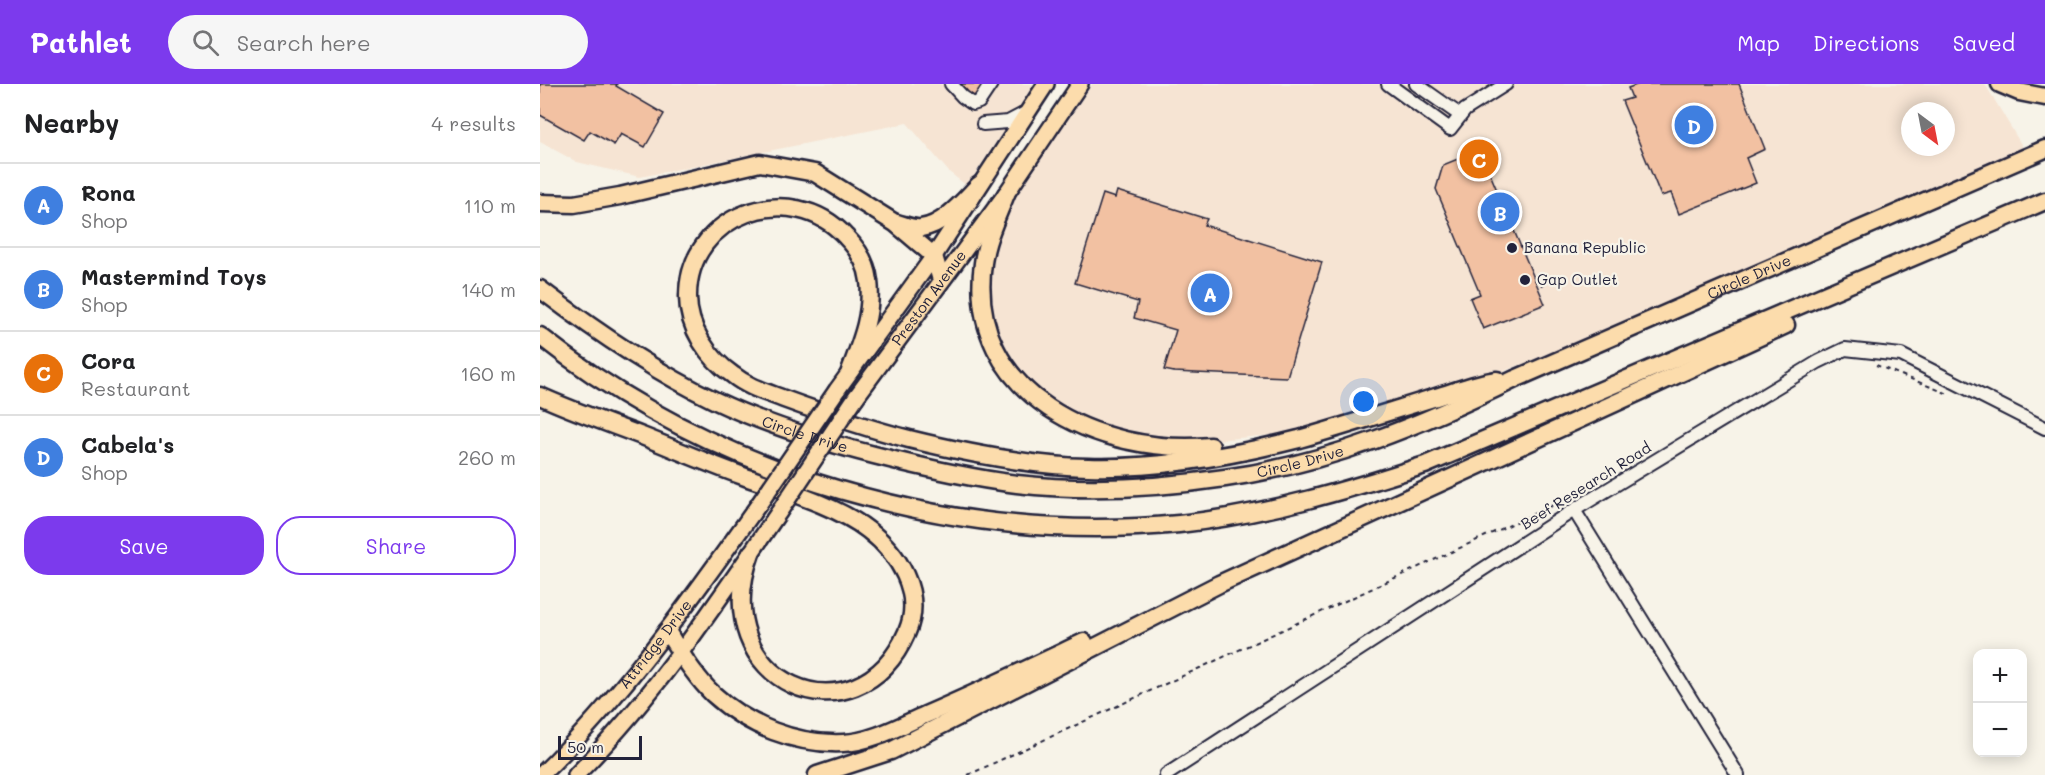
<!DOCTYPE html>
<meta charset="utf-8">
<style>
body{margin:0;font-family:Mali,sans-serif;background:#f6f6f6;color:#202124}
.controls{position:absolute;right:18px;bottom:18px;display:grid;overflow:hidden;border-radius:12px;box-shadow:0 3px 15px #0003}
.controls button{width:54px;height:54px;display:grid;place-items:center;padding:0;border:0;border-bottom:2px solid #e0e0e0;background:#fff;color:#202124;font:30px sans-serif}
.compass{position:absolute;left:1361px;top:18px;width:54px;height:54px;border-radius:50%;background:#fff;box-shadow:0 3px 15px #0003;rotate:148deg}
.scale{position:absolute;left:18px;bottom:15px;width:84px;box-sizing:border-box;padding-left:6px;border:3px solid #22223b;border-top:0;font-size:16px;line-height:21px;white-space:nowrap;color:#22223b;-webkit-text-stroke:4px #f7f3e8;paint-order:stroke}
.you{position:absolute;left:824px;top:318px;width:21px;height:21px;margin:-15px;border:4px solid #fff;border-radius:50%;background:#1a73e8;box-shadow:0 0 0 9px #1a73e833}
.badge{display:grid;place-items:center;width:39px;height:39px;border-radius:50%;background:#7c3aed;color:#fff;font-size:20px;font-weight:700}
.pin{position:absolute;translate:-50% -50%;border:3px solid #fff;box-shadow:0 2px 6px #0006}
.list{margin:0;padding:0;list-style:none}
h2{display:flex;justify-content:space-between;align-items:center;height:78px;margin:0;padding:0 24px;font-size:26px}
h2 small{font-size:20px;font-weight:400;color:#757577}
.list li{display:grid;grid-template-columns:39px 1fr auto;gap:18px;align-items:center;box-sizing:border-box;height:84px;padding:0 24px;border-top:2px solid #e0e0e0}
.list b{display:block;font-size:22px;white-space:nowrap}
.list p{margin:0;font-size:20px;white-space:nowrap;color:#757577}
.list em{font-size:20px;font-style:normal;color:#757577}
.actions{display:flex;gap:12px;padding:18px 24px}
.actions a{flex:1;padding:14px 0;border:2px solid #7c3aed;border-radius:24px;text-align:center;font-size:21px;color:#7c3aed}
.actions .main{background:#7c3aed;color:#fff}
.icon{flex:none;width:33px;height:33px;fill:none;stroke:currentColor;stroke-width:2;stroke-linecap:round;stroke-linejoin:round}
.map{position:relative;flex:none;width:1505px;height:691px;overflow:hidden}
header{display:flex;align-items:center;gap:36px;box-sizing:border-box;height:84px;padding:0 30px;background:#7c3aed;color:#fff}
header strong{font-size:28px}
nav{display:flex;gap:33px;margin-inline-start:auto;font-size:21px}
.search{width:420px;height:54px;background:#f6f6f6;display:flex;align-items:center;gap:15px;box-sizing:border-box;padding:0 21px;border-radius:33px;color:#757577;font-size:22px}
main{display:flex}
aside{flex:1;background:#fff}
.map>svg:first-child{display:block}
</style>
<header>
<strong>Pathlet</strong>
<div class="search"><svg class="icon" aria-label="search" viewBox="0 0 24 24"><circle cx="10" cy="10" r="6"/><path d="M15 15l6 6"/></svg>Search here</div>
<nav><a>Map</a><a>Directions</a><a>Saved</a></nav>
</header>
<main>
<aside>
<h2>Nearby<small>4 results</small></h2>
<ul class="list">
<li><span class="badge" style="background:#3f7fe0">A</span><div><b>Rona</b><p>Shop</p></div><em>110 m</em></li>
<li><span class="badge" style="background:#3f7fe0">B</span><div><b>Mastermind Toys</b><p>Shop</p></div><em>140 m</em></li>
<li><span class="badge" style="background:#e8710a">C</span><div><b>Cora</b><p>Restaurant</p></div><em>160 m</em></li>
<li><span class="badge" style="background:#3f7fe0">D</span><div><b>Cabela's</b><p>Shop</p></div><em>260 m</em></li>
</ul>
<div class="actions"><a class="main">Save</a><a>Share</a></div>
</aside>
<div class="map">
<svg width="1505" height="691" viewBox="0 0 1505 691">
<rect width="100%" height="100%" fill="#f7f3e8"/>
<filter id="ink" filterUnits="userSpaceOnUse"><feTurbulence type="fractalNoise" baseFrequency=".0167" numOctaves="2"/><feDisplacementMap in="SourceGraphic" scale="12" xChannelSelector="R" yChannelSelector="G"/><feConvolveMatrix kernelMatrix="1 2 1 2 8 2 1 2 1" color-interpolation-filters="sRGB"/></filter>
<g filter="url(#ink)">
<!-- built -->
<path fill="#f6e4d3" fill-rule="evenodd" d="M 0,0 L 496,0 L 427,102 L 409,88 L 367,39 L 100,93 L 37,78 L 0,58 Z
M 552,0 L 1445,0 L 1485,67 L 1002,273 L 948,293 L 753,349 L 666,357 L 610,355 L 539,338 L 476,290 L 450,237 L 447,178 L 466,124 ZM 1370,27 L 1406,27 L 1406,63 L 1370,63 Z"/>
<!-- building -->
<path fill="#f2c1a2" stroke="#22223b" stroke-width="1.5" d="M 0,0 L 77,0 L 76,2 L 124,30 L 105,63 L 81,50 L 74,61 L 50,47 L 44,56 L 0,31 Z
M 417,0 L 444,0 L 440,5 L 443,8 L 436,17 Z
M 1099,0 L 1199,0 L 1225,65 L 1206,74 L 1216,99 L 1139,130 L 1131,109 L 1121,112 L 1082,17 L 1092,14 L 1088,4 Z
M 940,66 L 1005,220 L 943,245 L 930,214 L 940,210 L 896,105 L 903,81 Z
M 577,107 L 667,135 L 664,141 L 782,178 L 747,293 L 634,288 L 624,286 L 636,246 L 594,234 L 598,218 L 535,199 L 563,110 L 575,114 Z"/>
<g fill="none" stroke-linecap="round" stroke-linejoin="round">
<!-- minor casing -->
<g stroke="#22223b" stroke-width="16">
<path id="minor" d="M 411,0 L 423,13 L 433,20 L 439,18 L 451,0
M 848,0 L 910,45 L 925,26 L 966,0
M 876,0 L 920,31
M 443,40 L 468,38 L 487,28
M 1034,426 L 1198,691
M 626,691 L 1034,426 L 1278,278 L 1305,265 L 1361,271 L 1505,344"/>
</g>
<!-- major casing -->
<g stroke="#22223b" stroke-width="20">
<g id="major">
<path d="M 297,306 L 394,172 L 506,0"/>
<path id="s1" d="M 316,313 L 466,110 L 540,0"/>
<path id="s2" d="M 1,691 C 85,610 151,515 219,420"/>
<path d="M 36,691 C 115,612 176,520 239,428"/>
</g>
</g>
<!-- highway casing -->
<g stroke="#22223b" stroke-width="21">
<g id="highway">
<path d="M 1460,0 L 1479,8 L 1505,13"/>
<path d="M 466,110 C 457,133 446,155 443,179 C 425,311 560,372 671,362"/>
<path d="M 0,119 L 34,120 L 80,112 L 220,79 L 275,89 L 355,139 L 394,172 L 401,196"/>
<path d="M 357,139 C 364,141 373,145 381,144 C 404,141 423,117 439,101"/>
<path id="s3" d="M 0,205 C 55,247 113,287 176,317 C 227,341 279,357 334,371 C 381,383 428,394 477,400 C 545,408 618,404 685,394 C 787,380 884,340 975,295 L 1505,65"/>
<path d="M 0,252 C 176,391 415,462 639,440 C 723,431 805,407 885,381 L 1505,117"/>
<path d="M 310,287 C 321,258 333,229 329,197 C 327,180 318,165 306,153 C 252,93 147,130 148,213 C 148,244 168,274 193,291 C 208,303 226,308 244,315 C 285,330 326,344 369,355 C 426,369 489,382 548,383 C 617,385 692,372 759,355 C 805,342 851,327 896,313 C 916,307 936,299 957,296"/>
<path d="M 0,312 C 33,327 68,339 102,352 C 135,365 169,380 203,392 C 239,405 298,422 328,446 C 358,469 384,509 367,548 C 317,664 163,599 211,469"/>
<path d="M 127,547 C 140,569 155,593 173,610 C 208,642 256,661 303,659 C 331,658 360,642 385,631 C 439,608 491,583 544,558"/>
<path d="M 277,691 L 351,667 L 679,500 L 1246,241"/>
</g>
</g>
<!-- path -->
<path stroke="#22223b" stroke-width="2" stroke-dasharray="4.5 4.5" stroke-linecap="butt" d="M 1001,202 L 1020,192
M 1336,281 L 1411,311
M 428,691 L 1039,409"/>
<!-- minor -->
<use href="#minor" stroke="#f7f3e8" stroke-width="12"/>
<!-- major -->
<use href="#major" stroke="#fcdcac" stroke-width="15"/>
<!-- highway -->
<use href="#highway" stroke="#fcdcac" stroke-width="16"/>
<!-- major-bridge casing -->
<g stroke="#22223b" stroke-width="20" stroke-linecap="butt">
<path id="major-bridge" d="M 219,420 L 297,306
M 239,428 L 316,313"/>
</g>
<!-- major-bridge -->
<use href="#major-bridge" stroke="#fcdcac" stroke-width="15"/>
</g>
</g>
<!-- markers -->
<g fill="#22223b" stroke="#f7f3e8" stroke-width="2">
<circle cx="972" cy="164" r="6"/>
<circle cx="985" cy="196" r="6"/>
</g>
<g text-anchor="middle" stroke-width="4.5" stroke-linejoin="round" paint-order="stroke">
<!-- poi labels -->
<g font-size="15" fill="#22223b" stroke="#f7f3e8" text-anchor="start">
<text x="984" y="169">Banana Republic</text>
<text x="997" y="201">Gap Outlet</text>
</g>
<!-- street labels -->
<g font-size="15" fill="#22223b" stroke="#f7f3e8">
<text dy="5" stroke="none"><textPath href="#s3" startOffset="1294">Circle Drive</textPath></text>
<text dy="5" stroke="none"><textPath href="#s1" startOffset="123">Preston Avenue</textPath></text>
<text dy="5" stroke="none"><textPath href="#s3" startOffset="304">Circle Drive</textPath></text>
<text dy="5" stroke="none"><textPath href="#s3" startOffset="808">Circle Drive</textPath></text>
<text transform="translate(1046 402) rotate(-32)" y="5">Beef Research Road</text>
<text dy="5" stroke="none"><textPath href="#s2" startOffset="174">Attridge Drive</textPath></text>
</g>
</g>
</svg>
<div class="controls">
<button>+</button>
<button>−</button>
</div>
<svg class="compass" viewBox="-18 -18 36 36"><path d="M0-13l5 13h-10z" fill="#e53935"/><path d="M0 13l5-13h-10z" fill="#757577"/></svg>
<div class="scale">50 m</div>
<div class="you"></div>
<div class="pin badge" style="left:670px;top:209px;background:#3f7fe0">A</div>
<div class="pin badge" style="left:960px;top:128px;background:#3f7fe0">B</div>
<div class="pin badge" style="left:939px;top:75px;background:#e8710a">C</div>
<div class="pin badge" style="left:1154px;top:41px;background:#3f7fe0">D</div>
</div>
</main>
